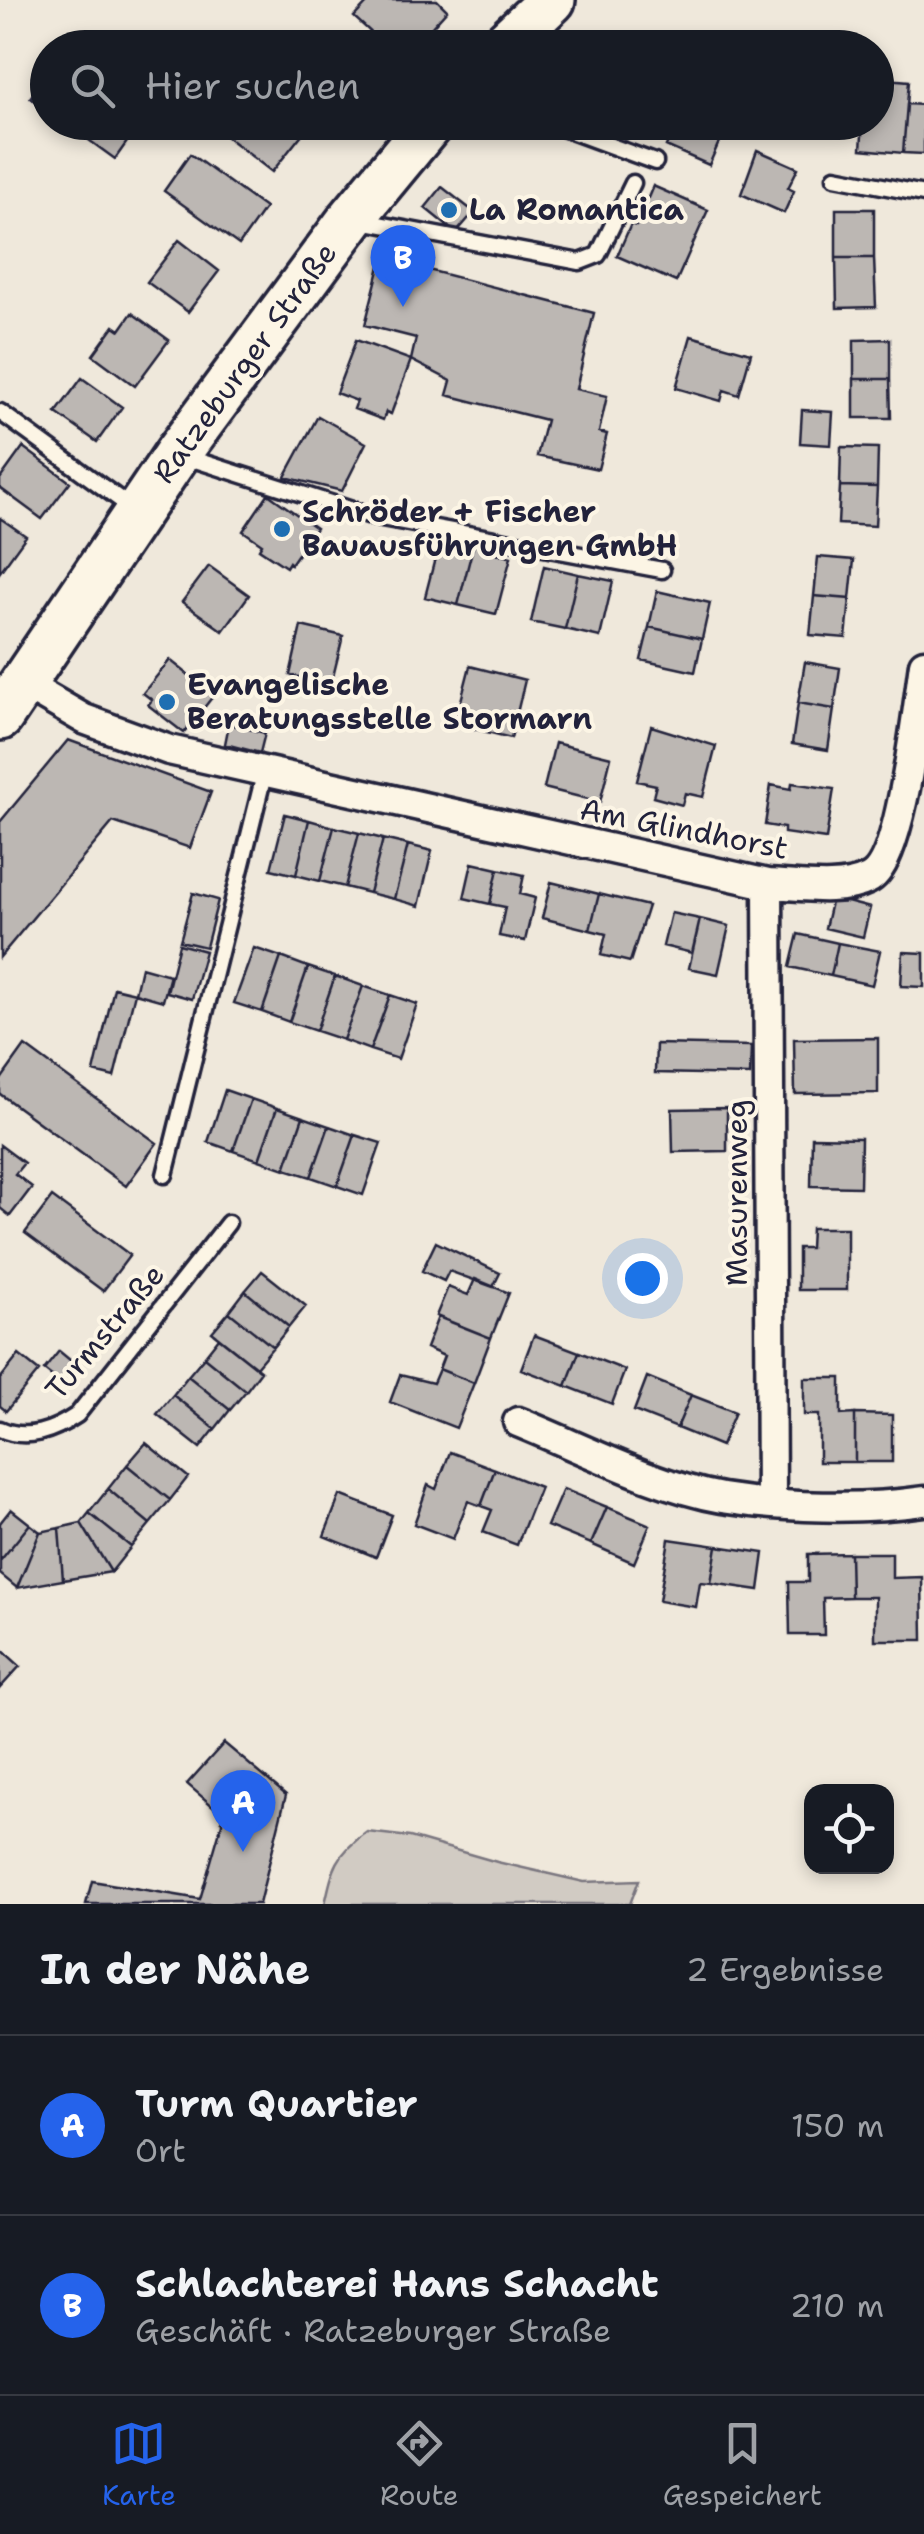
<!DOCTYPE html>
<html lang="de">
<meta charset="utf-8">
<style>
body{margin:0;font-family:"Shantell Sans",sans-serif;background:#242831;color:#f1f3f6}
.controls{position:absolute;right:30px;bottom:30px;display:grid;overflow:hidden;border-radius:20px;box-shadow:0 5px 15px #0003}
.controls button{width:90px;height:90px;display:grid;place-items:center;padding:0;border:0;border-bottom:2px solid #363941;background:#171b24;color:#f1f3f6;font:50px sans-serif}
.you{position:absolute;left:642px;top:1278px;width:35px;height:35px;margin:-25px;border:8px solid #fff;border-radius:50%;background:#1a73e8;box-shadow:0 0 0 15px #1a73e833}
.badge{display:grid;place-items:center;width:65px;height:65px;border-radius:50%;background:#2563eb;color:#fff;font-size:32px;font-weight:700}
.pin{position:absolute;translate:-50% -82px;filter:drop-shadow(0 2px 5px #0008)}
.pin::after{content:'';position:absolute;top:52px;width:35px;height:30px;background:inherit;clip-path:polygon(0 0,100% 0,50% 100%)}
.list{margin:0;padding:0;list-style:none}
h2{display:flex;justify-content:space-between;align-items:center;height:130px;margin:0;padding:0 40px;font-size:42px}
h2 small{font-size:32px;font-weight:400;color:#9ea1a6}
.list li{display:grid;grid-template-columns:65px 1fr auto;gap:30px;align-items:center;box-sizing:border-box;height:180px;padding:0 40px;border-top:2px solid #363941}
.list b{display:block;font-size:38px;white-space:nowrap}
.list p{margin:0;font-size:32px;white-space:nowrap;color:#9ea1a6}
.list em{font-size:32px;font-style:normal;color:#9ea1a6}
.icon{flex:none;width:55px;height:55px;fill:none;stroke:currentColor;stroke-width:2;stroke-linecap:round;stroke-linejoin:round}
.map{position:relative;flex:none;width:924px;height:1904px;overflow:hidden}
.search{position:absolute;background:#171b24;box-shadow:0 5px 15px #0003;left:30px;right:30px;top:30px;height:110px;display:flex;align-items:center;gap:25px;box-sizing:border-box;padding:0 35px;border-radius:55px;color:#9ea1a6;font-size:38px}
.sheet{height:490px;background:#171b24}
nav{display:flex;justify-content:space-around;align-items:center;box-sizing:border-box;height:140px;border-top:2px solid #363941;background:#171b24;font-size:28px;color:#9ea1a6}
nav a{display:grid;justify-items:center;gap:5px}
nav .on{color:#2563eb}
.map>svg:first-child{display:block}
</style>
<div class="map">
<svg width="924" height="1904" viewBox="0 0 924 1904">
<rect width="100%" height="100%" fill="#efe8db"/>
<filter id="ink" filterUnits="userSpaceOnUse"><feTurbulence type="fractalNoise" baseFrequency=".01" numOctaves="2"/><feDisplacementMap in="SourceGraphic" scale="20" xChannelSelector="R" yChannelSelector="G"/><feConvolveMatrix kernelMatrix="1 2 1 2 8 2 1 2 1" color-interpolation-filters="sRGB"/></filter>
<g filter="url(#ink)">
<!-- green -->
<path fill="#d1cbc3" stroke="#7a767f" stroke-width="2.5" d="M 367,1832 L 410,1837 L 497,1862 L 584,1882 L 639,1880 L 630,1904 L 325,1904 C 333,1868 336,1854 367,1832 Z"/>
<!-- building -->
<path fill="#bcb7b3" stroke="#22223b" stroke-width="2.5" d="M 370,0 L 437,0 L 447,10 L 413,48 L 388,48 L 354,17 Z
M 48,73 L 48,110 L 30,98 Z
M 886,79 L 909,81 L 903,153 L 861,149 L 863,122 L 876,122 L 876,102 L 884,102 Z
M 907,104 L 924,105 L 924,154 L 903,153 Z
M 64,122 L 141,122 L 115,159 Z
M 238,122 L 299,122 L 307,128 L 272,172 L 227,137 Z
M 677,122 L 727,124 L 709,165 L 666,146 Z
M 757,150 L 798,168 L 788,188 L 794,191 L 784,213 L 741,194 Z
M 190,154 L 265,208 L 239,245 L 164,191 Z
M 653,186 L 708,210 L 676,282 L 617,256 L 631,224 L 636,226 Z
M 442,187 L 474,212 L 456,233 L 425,208 Z
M 836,209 L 874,209 L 874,258 L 836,258 Z
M 179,240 L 219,271 L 188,312 L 147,282 Z
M 382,258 L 594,313 L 576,389 L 607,396 L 599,432 L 607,434 L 598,469 L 537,456 L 546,420 L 447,395 L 451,381 L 411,360 L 416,338 L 365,325 Z
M 836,258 L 874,258 L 876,307 L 837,308 Z
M 132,313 L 169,340 L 135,386 L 93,355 L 114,326 L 120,330 Z
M 691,336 L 751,353 L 739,395 L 724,390 L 721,401 L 676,388 Z
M 890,339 L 890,379 L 854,379 L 854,340 Z
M 356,340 L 411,360 L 391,414 L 386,412 L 383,420 L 354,409 L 357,401 L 336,393 Z
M 82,378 L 122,407 L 97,442 L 56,413 Z
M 854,379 L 890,379 L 891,418 L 854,418 Z
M 802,410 L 833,412 L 831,445 L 800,443 Z
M 318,416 L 366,443 L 342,491 L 285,477 Z
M 23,447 L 70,482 L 42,519 L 0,488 L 0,479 Z
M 841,447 L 878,448 L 877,487 L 840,486 Z
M 840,486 L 877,487 L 875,526 L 838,524 Z
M 268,494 L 316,528 L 291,564 L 289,562 L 286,567 L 259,549 L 262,544 L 243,531 Z
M 0,518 L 26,536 L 0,572 Z
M 456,538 L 474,543 L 458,605 L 425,597 L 440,539 L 455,543 Z
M 474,543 L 488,547 L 487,551 L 511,557 L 496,614 L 458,605 Z
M 818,557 L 854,560 L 850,599 L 814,596 Z
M 209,566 L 249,595 L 223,631 L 182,602 Z
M 544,566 L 578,574 L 565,629 L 531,622 Z
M 578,574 L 613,581 L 600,637 L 565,629 Z
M 657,591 L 710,603 L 702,639 L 649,627 Z
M 814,596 L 850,599 L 846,638 L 810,635 Z
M 301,626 L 343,636 L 331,685 L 290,675 Z
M 649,627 L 702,639 L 695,672 L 641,660 Z
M 170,660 L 214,695 L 184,733 L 148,705 L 152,700 L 143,693 Z
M 805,662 L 840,668 L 834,709 L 798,703 Z
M 470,666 L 525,680 L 511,738 L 455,724 Z
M 798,703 L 834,709 L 828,750 L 792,744 Z
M 229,724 L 265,733 L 260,753 L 225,744 Z
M 651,726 L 716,746 L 703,797 L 685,793 L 682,805 L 653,797 L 656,785 L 637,781 Z
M 68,740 L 211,792 L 190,848 L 113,822 L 0,957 L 0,822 Z
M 555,743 L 611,757 L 600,802 L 544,788 Z
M 792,783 L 834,789 L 826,839 L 784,833 L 784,828 L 765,825 L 771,785 L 791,789 Z
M 285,814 L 309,820 L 296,875 L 271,869 Z
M 309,820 L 334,827 L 320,881 L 296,875 Z
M 334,827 L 359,833 L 345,887 L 320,881 Z
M 359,833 L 383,839 L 369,893 L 345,887 Z
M 383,839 L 408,845 L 394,899 L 369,893 Z
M 408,845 L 432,851 L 419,906 L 394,899 Z
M 472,863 L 498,869 L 490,904 L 464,898 Z
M 498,869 L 524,875 L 520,894 L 535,898 L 525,941 L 499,936 L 505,907 L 490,904 Z
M 551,882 L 599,894 L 590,930 L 542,918 Z
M 193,893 L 218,900 L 206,947 L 180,941 Z
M 599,894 L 648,906 L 630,962 L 601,955 L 606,934 L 590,930 Z
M 832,898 L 870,908 L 863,937 L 825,928 Z
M 671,913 L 700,919 L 692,953 L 663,946 Z
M 700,919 L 729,926 L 718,974 L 689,968 Z
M 798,934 L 838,943 L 831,976 L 790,967 Z
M 838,943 L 880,951 L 872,985 L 831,976 Z
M 179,944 L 205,951 L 192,999 L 167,992 Z
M 254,948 L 281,957 L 262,1012 L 234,1003 Z
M 903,952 L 924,953 L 924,987 L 901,986 Z
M 281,957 L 308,967 L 289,1022 L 262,1012 Z
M 141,967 L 170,975 L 163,1001 L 135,993 Z
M 308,967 L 335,976 L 316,1031 L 289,1022 Z
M 335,976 L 363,986 L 343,1040 L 316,1031 Z
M 363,986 L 390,995 L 370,1050 L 343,1040 Z
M 114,988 L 135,993 L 114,1077 L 94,1072 Z
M 390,995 L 417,1004 L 398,1059 L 370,1050 Z
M 878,1038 L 878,1093 L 795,1094 L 794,1039 Z
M 656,1044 L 751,1046 L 750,1075 L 655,1073 Z
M 25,1046 L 157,1143 L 126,1186 L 0,1094 L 0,1081 Z
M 225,1090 L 251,1099 L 233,1151 L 208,1142 Z
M 251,1099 L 277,1108 L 259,1160 L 233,1151 Z
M 277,1108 L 303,1117 L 285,1169 L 259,1160 Z
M 727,1108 L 727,1151 L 673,1152 L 672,1109 Z
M 303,1117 L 329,1126 L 311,1177 L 285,1169 Z
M 329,1126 L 355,1135 L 337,1186 L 311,1177 Z
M 355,1135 L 381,1143 L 363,1195 L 337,1186 Z
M 812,1137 L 861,1138 L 860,1187 L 811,1186 Z
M 0,1145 L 24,1163 L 15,1174 L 32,1187 L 10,1216 L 0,1208 Z
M 52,1197 L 130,1255 L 103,1291 L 25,1233 Z
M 811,1228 L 847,1228 L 847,1290 L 798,1290 L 798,1248 L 810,1248 Z
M 436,1242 L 500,1273 L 493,1287 L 449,1271 L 444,1281 L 422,1271 Z
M 262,1271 L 306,1306 L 289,1327 L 245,1291 Z
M 475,1279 L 509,1293 L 491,1338 L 436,1316 L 448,1287 L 468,1295 Z
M 245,1291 L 289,1327 L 273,1347 L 229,1312 Z
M 229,1312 L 273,1347 L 256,1367 L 212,1332 Z
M 438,1317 L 491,1338 L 474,1383 L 439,1369 L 444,1356 L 426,1348 Z
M 534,1335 L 579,1352 L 566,1386 L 521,1369 Z
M 219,1338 L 261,1371 L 246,1391 L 204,1357 Z
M 59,1351 L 82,1370 L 67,1388 L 44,1370 Z
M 579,1352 L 625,1370 L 612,1404 L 566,1386 Z
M 19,1355 L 39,1371 L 6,1411 L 0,1406 L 0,1379 Z
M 204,1357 L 246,1391 L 230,1410 L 188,1376 Z
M 439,1369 L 474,1383 L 456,1428 L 390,1402 L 400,1375 L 433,1383 Z
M 188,1376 L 230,1410 L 215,1429 L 173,1395 Z
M 647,1377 L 691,1395 L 677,1428 L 634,1411 Z
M 804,1378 L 841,1378 L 841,1415 L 855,1414 L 855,1462 L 819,1462 L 819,1415 L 804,1415 Z
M 173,1395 L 215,1429 L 200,1448 L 157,1414 Z
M 691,1395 L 735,1412 L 721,1446 L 677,1428 Z
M 855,1414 L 892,1415 L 892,1462 L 855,1462 Z
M 146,1443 L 188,1477 L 170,1500 L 127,1465 Z
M 450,1452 L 495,1469 L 481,1506 L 468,1501 L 453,1539 L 414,1524 L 428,1485 L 436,1489 Z
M 127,1465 L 170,1500 L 150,1524 L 108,1489 Z
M 495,1469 L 540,1487 L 517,1545 L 483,1532 L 492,1510 L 481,1506 Z
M 108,1489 L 150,1524 L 131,1547 L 89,1513 Z
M 563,1489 L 607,1507 L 591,1544 L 547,1526 Z
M 340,1495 L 392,1515 L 376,1557 L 324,1536 Z
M 607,1507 L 650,1525 L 634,1563 L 591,1544 Z
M 11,1509 L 30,1524 L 0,1561 L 0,1523 Z
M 89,1513 L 131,1547 L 111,1572 L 81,1523 Z
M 81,1523 L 111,1572 L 63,1580 L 59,1528 Z
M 30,1524 L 40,1532 L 17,1588 L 0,1574 L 0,1561 Z
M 59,1528 L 63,1580 L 17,1588 L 40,1532 Z
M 669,1539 L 717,1546 L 711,1583 L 700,1582 L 696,1607 L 659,1601 Z
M 717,1546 L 764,1553 L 759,1590 L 711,1583 Z
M 850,1553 L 851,1597 L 823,1598 L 824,1635 L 790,1635 L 789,1582 L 808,1582 L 808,1554 Z
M 850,1553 L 892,1553 L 892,1578 L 922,1577 L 923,1640 L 875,1640 L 875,1597 L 851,1597 Z
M 0,1648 L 20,1666 L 0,1688 Z
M 224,1743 L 286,1795 L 259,1904 L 86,1904 L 92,1881 L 200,1899 L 222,1823 L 221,1813 L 187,1784 Z"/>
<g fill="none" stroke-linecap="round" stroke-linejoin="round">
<!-- lane casing -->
<g stroke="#22223b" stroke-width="21">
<path id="lane" d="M 546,122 L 655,162
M 835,177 L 924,194
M 362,221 L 580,262 L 598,255 L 633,183
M 0,412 L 133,509
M 183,456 L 371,516 L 662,570
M 165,1175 L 265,771
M 0,1429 C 27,1441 53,1431 77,1415 L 228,1223"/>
</g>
<!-- street casing -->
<g stroke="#22223b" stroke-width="35">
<path id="street" d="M 24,684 L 84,719 L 169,750 L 768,884 C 798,885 840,893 868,879 C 902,864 918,703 924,664
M 768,884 L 771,1502
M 518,1422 C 582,1448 655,1486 722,1498 C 784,1508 862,1510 924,1501"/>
</g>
<!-- primary casing -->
<g stroke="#22223b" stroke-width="52">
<path id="primary" d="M 501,48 L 552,0
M 0,717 L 177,454 L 351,219 L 431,122"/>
</g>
<!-- lane -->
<use href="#lane" stroke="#fcf5e5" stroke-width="14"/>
<!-- street -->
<use href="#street" stroke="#fcf5e5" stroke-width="28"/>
<!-- primary -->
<use href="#primary" stroke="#fcf5e5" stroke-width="45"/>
</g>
</g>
<!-- markers -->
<g fill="#1f6fb2" stroke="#fcf5e5" stroke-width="4">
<circle cx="449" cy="210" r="10"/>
<circle cx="282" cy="529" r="10"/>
<circle cx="167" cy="702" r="10"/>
</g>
<g text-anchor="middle" stroke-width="8" stroke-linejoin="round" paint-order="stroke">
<!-- poi labels -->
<g font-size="30" font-weight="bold" fill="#22223b" stroke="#fcf5e5" text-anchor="start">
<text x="469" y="220">La Romantica</text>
<text x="302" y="522">Schröder + Fischer<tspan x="302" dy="34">Bauausführungen GmbH</tspan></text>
<text x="187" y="695">Evangelische<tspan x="187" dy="34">Beratungsstelle Stormarn</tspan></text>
</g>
<!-- street labels -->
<g font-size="30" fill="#22223b" stroke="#fcf5e5">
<text transform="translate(245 363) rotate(-54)" y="10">Ratzeburger Straße</text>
<text transform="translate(684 829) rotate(11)" y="10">Am Glindhorst</text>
<text transform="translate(737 1193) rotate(-90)" y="10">Masurenweg</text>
<text transform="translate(105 1332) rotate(-50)" y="10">Turmstraße</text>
</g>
</g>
</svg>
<div class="controls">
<button><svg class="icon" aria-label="locate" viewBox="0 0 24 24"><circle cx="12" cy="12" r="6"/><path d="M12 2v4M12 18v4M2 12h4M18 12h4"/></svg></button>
</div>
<div class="you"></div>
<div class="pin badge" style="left:243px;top:1852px">A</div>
<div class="pin badge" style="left:403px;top:307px">B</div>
<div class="search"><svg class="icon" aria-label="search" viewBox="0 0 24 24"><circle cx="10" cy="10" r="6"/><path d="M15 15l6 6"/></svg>Hier suchen</div>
</div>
<section class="sheet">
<h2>In der Nähe<small>2 Ergebnisse</small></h2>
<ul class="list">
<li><span class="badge">A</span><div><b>Turm Quartier</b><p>Ort</p></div><em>150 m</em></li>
<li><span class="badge">B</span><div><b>Schlachterei Hans Schacht</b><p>Geschäft · Ratzeburger Straße</p></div><em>210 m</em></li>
</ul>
</section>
<nav>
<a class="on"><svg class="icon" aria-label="map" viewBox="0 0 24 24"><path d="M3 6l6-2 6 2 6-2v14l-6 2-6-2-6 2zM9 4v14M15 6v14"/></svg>Karte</a>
<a><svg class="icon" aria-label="directions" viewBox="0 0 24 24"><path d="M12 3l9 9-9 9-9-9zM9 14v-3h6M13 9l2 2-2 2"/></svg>Route</a>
<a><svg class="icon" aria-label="saved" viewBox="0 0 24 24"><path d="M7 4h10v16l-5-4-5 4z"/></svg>Gespeichert</a>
</nav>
